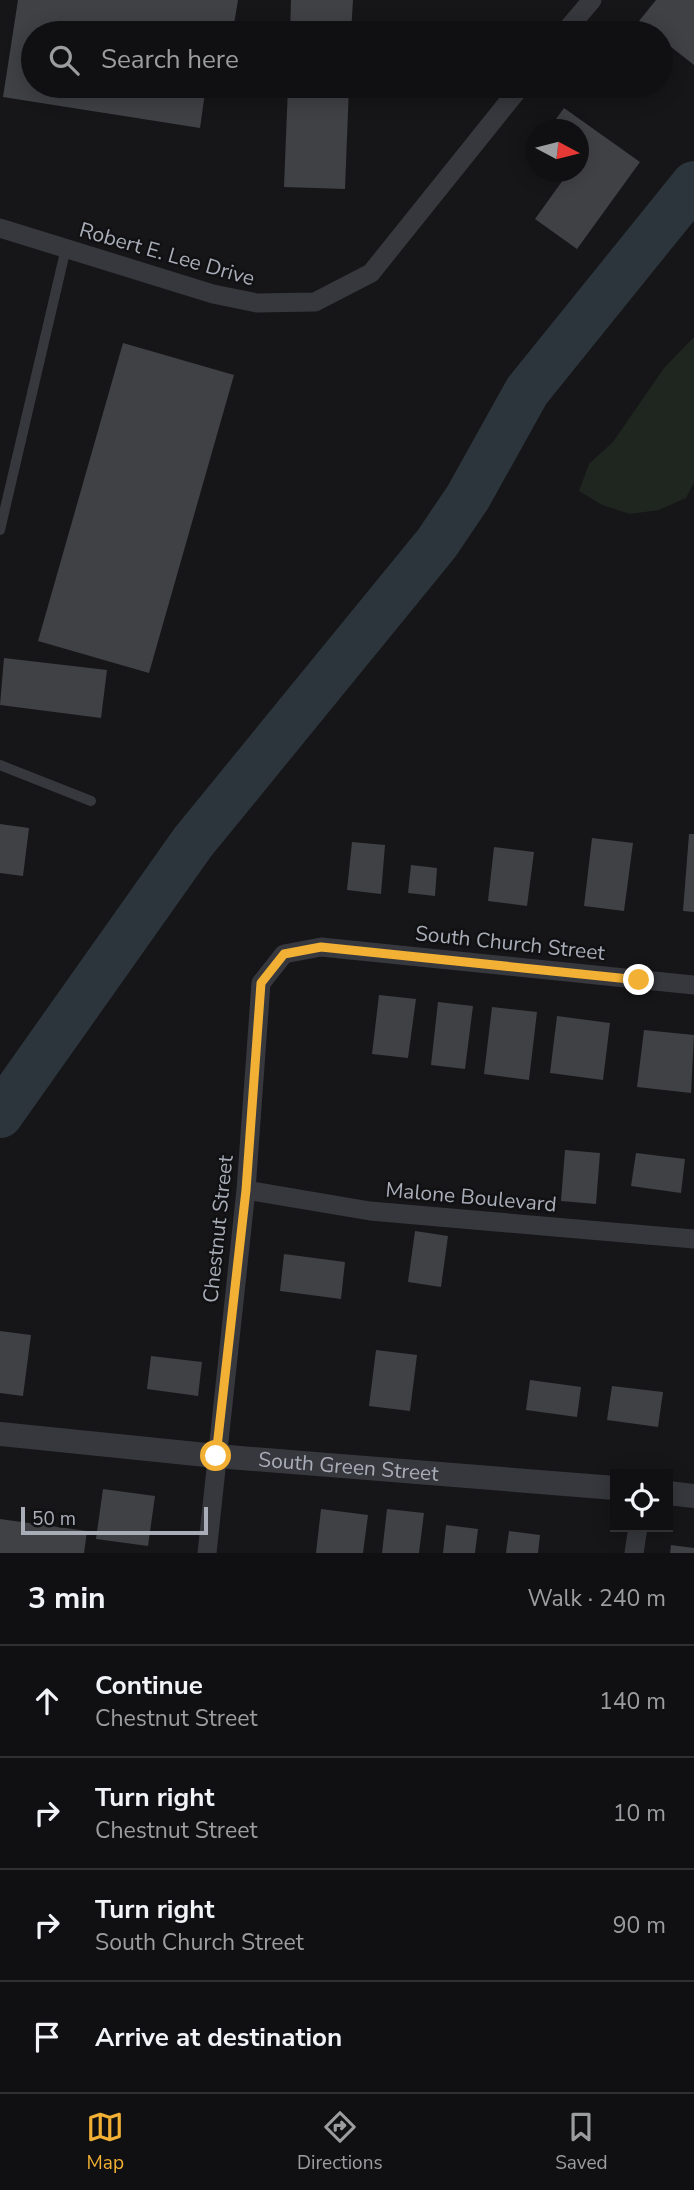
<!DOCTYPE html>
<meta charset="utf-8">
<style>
body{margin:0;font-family:"Nunito Sans",sans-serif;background:#19191b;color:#f1f3f6}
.controls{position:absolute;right:21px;bottom:21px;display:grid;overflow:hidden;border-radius:0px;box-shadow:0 4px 18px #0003}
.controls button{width:63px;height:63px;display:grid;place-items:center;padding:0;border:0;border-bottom:2px solid #303032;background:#101012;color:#f1f3f6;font:35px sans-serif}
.compass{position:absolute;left:526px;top:119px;width:63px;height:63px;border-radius:50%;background:#101012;box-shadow:0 4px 18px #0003;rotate:97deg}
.scale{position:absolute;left:21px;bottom:18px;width:187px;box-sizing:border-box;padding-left:7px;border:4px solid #a8adb8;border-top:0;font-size:19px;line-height:24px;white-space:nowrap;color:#a8adb8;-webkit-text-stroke:5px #111113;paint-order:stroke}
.stop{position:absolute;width:21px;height:21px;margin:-16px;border:5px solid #f2b134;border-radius:50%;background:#fff}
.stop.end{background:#f2b134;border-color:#fff;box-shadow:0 2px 7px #0008}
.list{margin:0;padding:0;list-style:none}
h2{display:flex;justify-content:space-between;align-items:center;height:91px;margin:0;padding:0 28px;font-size:30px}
h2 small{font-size:23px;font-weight:400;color:#9c9d9f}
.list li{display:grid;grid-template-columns:46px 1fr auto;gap:21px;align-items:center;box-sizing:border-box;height:112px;padding:0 28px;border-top:2px solid #303032}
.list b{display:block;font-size:26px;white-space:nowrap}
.list p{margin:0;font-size:23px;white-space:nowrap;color:#9c9d9f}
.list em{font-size:23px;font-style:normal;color:#9c9d9f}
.icon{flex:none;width:38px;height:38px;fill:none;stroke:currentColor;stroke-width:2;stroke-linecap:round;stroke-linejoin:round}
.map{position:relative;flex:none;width:694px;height:1553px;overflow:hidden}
.search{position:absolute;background:#101012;box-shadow:0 4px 18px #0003;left:21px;right:21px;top:21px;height:77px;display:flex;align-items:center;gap:18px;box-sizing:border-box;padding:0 24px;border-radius:38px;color:#9c9d9f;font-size:26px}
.sheet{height:539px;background:#101012}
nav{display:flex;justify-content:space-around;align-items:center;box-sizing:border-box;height:98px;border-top:2px solid #303032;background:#101012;font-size:19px;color:#9c9d9f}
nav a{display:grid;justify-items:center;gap:4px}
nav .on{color:#f2b134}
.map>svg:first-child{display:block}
</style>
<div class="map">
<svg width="694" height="1553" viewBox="0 0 694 1553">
<rect width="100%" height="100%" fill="#161618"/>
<!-- green -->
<path fill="#1e261f" d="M 694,337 L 694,482 L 686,498 L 659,510 L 630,514 L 602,505 L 579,491 L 589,464 L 613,442 L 664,368 Z"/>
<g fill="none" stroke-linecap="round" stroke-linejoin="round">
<!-- river -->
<path stroke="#2c353c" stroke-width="46" d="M 0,1115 L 193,842 L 437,543 L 468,497 L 527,391 L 694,184"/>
</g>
<!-- building -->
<path fill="#404145" d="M 18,0 L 238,0 L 233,30 L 216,27 L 215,33 L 33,33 L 33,86 L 206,86 L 200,128 L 3,97 Z
M 291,0 L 353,0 L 351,33 L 290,33 Z
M 656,0 L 694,0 L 694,65 L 661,39 L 661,33 L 654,33 L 639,21 Z
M 288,86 L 349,86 L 345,189 L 284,187 Z
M 564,108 L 640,162 L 577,249 L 535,219 L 563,180 L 552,172 L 578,172 L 578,130 L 548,130 Z
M 536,146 L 536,161 L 530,156 Z
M 123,343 L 234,375 L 149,673 L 38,641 Z
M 4,658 L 107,670 L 101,718 L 0,705 Z
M 0,824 L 29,828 L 23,876 L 0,873 Z
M 689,834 L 694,834 L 694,912 L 683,911 Z
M 592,838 L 633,843 L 624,911 L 584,906 Z
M 352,842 L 385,845 L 381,894 L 347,890 Z
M 494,847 L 534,852 L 527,906 L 488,901 Z
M 411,865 L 437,868 L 435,896 L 408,893 Z
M 379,995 L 416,999 L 408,1058 L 372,1054 Z
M 438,1002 L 473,1006 L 465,1069 L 431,1065 Z
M 492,1007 L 537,1012 L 529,1080 L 484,1074 Z
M 557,1016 L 610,1023 L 603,1080 L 550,1073 Z
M 644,1030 L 694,1035 L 691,1093 L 637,1087 Z
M 565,1150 L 600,1153 L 596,1204 L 561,1201 Z
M 636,1153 L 685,1159 L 681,1193 L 631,1186 Z
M 415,1231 L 448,1236 L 441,1287 L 408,1282 Z
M 284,1254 L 345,1262 L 341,1299 L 280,1291 Z
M 0,1331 L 31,1335 L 23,1396 L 0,1393 Z
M 376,1350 L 417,1355 L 410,1411 L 369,1406 Z
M 151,1356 L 202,1362 L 198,1396 L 147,1389 Z
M 530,1380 L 581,1387 L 577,1417 L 526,1410 Z
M 612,1386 L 663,1392 L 658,1427 L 607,1420 Z
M 103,1489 L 155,1496 L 148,1546 L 96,1539 Z
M 321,1509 L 368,1515 L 363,1553 L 316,1553 Z
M 387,1509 L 424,1513 L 419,1553 L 382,1553 Z
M 0,1519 L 87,1531 L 84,1553 L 0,1553 Z
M 446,1525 L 478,1529 L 475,1553 L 443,1553 Z
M 509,1531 L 540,1535 L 538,1553 L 506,1553 Z
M 671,1545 L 694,1548 L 694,1553 L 670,1553 Z"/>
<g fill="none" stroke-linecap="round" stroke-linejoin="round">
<!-- service -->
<path stroke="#37383d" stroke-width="10" d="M 0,530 L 66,248
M 0,765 L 91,801"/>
<!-- minor -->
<path stroke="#37383d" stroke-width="19" d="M 564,33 L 592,0
M 0,228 L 213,294 L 257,303 L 315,302 L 371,273 L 521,86
M 246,1190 L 370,1211 L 694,1239
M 207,1553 L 246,1190 L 261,983 L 284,954 L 321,947 L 694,985
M 634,1553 L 638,1527"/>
<!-- tertiary -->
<g stroke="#37383d" stroke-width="24">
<path id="s1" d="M 0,1434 L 216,1456 L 615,1488"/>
<path d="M 668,1493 L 694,1496"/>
</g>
</g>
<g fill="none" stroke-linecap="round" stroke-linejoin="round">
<!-- route -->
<path stroke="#f2b134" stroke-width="9" d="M 216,1456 L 246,1190 L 261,983 L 284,954 L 321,947 L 639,980"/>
</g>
<g text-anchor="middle" stroke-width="5" stroke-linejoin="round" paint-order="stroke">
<!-- street labels -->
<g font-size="21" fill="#a8adb8" stroke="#111113">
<text transform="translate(167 254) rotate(16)" y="7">Robert E. Lee Drive</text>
<text transform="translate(510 943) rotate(6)" y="7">South Church Street</text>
<text transform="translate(471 1197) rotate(5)" y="7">Malone Boulevard</text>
<text transform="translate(218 1229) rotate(-84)" y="7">Chestnut Street</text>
<text dy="7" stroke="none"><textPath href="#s1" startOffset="350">South Green Street</textPath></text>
</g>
</g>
</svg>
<div class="controls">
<button><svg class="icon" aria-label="locate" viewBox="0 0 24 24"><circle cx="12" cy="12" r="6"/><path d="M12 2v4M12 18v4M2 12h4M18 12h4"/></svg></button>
</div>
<svg class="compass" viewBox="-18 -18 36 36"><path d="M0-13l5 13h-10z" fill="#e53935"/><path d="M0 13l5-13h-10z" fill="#9c9d9f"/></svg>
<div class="scale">50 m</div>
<div class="stop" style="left:216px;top:1456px"></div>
<div class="stop end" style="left:639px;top:980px"></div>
<div class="search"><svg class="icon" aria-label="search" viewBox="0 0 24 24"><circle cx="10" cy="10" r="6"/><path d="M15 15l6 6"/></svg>Search here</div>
</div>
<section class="sheet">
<h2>3 min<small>Walk · 240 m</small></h2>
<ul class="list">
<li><svg class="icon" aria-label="ahead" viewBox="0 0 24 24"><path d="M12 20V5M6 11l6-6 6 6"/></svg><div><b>Continue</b><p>Chestnut Street</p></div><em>140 m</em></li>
<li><svg class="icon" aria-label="right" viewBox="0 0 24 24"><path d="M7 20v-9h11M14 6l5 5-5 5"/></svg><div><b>Turn right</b><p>Chestnut Street</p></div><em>10 m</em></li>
<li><svg class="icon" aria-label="right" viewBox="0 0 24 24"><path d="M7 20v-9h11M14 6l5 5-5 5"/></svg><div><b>Turn right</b><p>South Church Street</p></div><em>90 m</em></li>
<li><svg class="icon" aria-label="arrive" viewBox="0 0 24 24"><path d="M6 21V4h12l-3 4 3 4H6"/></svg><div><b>Arrive at destination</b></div></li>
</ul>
</section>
<nav>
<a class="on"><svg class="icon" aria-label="map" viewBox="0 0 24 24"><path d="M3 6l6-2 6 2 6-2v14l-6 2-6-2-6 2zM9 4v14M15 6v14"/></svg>Map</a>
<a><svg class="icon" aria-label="directions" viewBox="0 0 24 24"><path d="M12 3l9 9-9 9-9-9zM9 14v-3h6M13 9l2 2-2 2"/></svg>Directions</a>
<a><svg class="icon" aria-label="saved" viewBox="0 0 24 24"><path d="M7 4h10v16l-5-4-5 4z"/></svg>Saved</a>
</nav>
